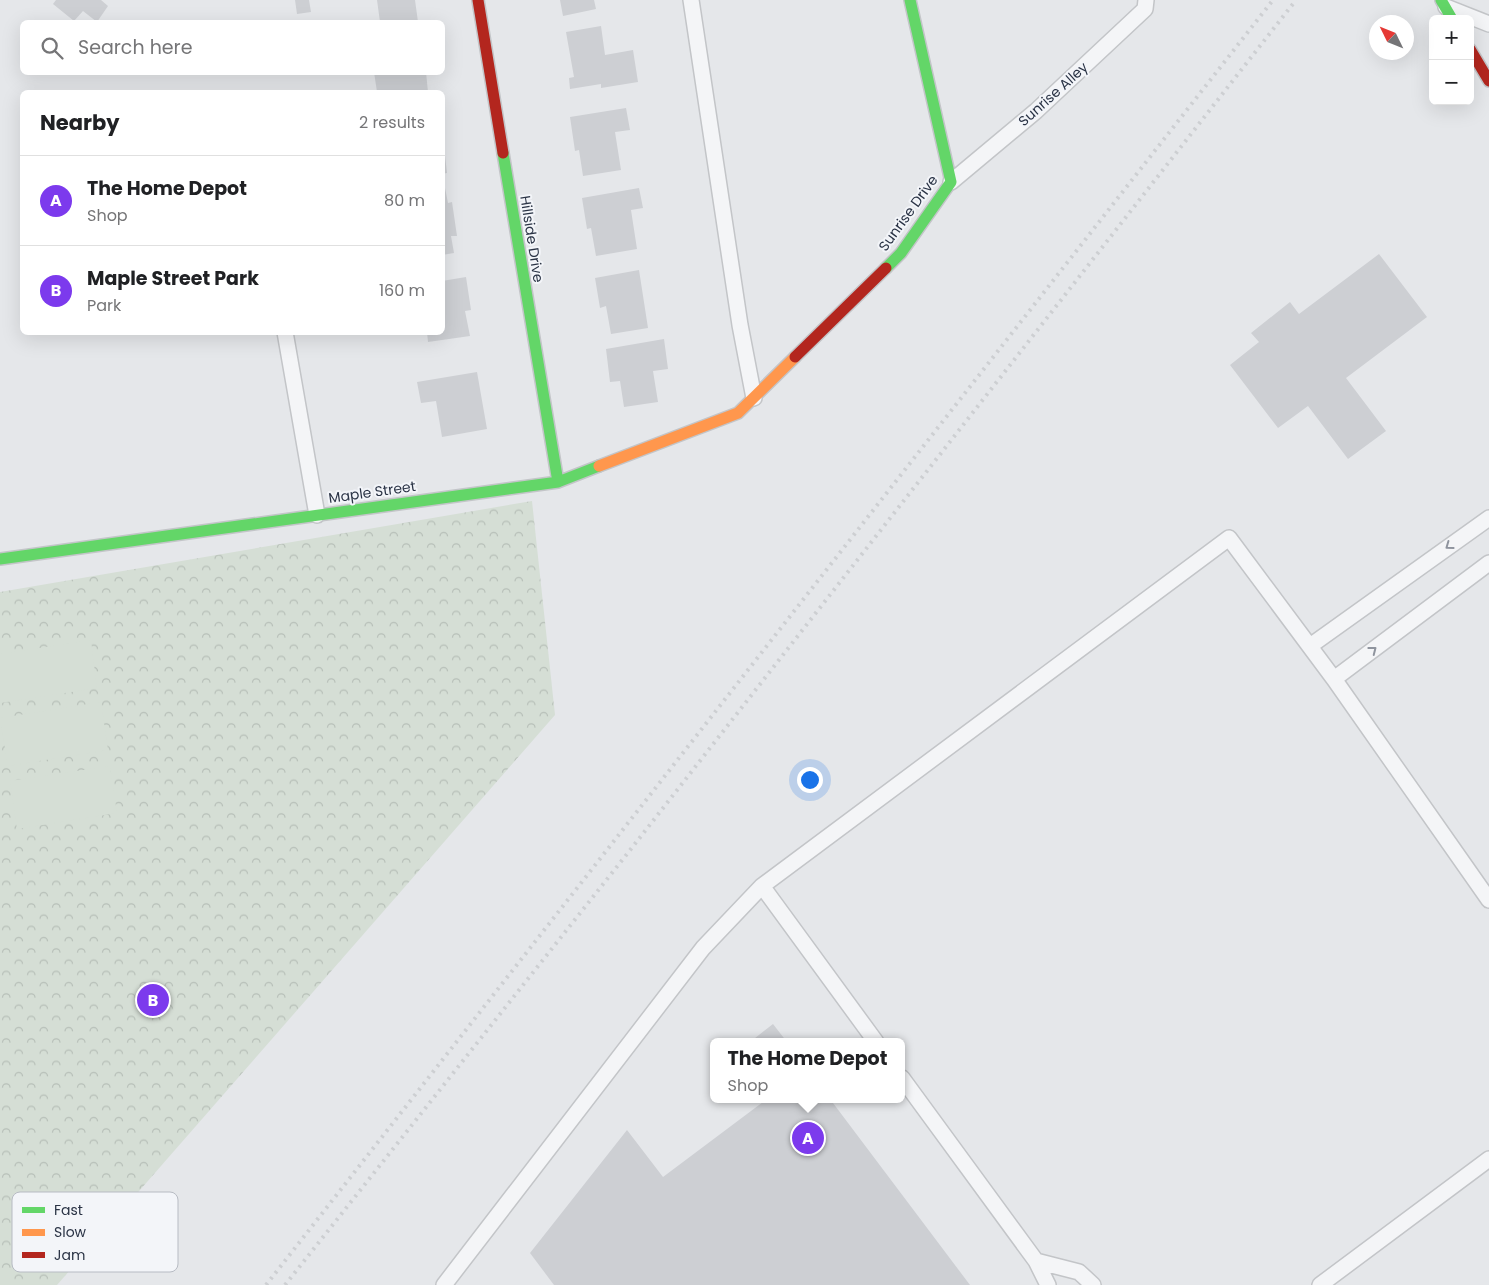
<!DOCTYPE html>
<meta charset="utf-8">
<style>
body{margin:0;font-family:Poppins,sans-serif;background:#f6f6f6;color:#202124}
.controls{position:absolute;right:15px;top:15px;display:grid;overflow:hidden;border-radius:8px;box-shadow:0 5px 20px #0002}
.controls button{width:45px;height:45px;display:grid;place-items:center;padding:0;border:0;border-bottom:1px solid #e0e0e0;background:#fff;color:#202124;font:25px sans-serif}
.compass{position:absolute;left:1369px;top:15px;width:45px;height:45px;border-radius:50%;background:#fff;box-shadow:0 5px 20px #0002;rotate:313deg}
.you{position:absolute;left:809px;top:779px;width:18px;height:18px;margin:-12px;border:4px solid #fff;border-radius:50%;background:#1a73e8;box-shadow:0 0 0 8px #1a73e833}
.badge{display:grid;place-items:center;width:32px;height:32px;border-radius:50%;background:#7c3aed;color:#fff;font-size:16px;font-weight:700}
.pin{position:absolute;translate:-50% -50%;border:2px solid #fff;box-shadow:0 1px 5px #0006}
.popup{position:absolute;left:710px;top:1038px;width:195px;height:65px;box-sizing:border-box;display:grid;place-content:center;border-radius:8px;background:#fff;filter:drop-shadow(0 1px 4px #0005);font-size:16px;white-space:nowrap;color:#757577}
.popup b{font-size:19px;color:#202124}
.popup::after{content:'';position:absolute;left:50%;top:100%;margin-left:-10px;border:10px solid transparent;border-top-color:#fff}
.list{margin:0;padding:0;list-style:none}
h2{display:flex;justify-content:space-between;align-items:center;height:65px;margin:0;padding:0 20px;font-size:21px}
h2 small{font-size:16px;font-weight:400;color:#757577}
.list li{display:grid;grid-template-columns:32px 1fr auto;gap:15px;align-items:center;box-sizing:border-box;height:90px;padding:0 20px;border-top:1px solid #e0e0e0}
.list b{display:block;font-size:19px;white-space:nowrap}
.list p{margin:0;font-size:16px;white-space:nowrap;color:#757577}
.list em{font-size:16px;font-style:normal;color:#757577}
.icon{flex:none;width:28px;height:28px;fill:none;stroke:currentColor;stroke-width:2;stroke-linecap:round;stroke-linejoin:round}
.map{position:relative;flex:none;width:1489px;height:1285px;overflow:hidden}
.search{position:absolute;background:#fff;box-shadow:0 5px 20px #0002;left:20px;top:20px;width:425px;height:55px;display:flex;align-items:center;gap:12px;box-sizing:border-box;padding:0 18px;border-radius:8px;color:#757577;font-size:19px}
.panel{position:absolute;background:#fff;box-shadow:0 5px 20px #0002;left:20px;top:90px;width:425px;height:245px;border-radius:8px}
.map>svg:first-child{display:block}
</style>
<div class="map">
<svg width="1489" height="1285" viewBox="0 0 1489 1285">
<defs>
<pattern id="forest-crowns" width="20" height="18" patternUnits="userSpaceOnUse" patternTransform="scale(1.25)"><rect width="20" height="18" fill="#d5ded5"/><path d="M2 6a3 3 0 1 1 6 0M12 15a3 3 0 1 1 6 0" fill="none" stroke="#b7bfb8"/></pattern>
</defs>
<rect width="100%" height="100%" fill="#e5e7ea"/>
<!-- forest -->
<path fill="url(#forest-crowns)" d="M 532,501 L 555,715 L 57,1285 L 0,1285 L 0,592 Z"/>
<!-- garden -->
<path fill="#d5ded5" d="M 91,640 L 97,688 L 0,703 L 0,654 Z
M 101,702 L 108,750 L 8,766 L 0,718 Z
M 110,766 L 117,813 L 17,829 L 10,781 Z"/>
<!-- building -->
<path fill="#cdcfd3" d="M 56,0 L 101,0 L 108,6 L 97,22 L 83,11 L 74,21 L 53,4 Z
M 295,0 L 309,0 L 311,12 L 297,14 Z
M 377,0 L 415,0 L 418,22 L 380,22 Z
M 560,0 L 594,0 L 596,9 L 563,16 Z
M 601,26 L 605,55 L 633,50 L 638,82 L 601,88 L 601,84 L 570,89 L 569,78 L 574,77 L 566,32 Z
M 374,72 L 426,72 L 428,92 L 377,92 Z
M 626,108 L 630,130 L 615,132 L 621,170 L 583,176 L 579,150 L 575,151 L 570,117 Z
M 444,147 L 447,173 L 442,174 L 442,148 Z
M 442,188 L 445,188 L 448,203 L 452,202 L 457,236 L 451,236 L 454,253 L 442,255 Z
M 639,188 L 643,208 L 631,210 L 637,249 L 596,256 L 591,228 L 587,229 L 582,198 Z
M 1379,254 L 1427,317 L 1346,378 L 1386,431 L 1348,459 L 1308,406 L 1278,428 L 1230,365 L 1259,342 L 1251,333 L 1290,302 L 1299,314 Z
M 639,270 L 648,328 L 611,334 L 606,306 L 600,308 L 595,278 Z
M 466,277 L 471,310 L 465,311 L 470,336 L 428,342 L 427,332 L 442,332 L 442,281 Z
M 664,339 L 668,369 L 653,371 L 658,402 L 624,407 L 620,381 L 610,382 L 606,349 Z
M 477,372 L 487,429 L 442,437 L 436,401 L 421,403 L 417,382 Z
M 773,1024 L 787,1042 L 750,1042 Z
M 767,1099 L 830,1099 L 970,1285 L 554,1285 L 530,1253 L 627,1130 L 663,1177 Z"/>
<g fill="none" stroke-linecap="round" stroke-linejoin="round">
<!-- lane casing -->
<g stroke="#c3c5c8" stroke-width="18">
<path id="lane" d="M 691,0 L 740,325 L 754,398
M 1446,7 L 1489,24
M 951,182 L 1036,111 L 1145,9 L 1146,0
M 285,332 L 317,515
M 1310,646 L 1489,518
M 1334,679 L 1489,563
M 762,886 L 876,1042
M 902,1078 L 1036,1261 L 1048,1285
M 1036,1261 L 1079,1272 L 1093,1285
M 444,1285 L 703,948 L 762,886 L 1229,538 L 1334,679 L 1489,900
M 1320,1285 L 1489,1159"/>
</g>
<!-- fast casing -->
<g stroke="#c3c5c8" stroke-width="14">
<path id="fast" d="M 1441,0 L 1452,19
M 503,153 L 558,482
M 886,268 L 901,253 L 951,182 L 910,0
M 0,559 L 558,482 L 599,466"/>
</g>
<!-- slow casing -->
<g stroke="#c3c5c8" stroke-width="14">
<path id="slow" d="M 599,466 L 738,413 L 795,357"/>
</g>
<!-- jam casing -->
<g stroke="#c3c5c8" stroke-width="14">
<path id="jam" d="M 478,0 L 503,153
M 1470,49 L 1489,81
M 795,357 L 886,268"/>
</g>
<!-- lane -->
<use href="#lane" stroke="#f4f5f7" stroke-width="15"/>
<!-- fast -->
<use href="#fast" stroke="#63d668" stroke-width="11"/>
<!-- slow -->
<use href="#slow" stroke="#ff974d" stroke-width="11"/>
<!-- jam -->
<use href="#jam" stroke="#b3261e" stroke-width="11"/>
<!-- rail -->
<path stroke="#cdcfd2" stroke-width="4" stroke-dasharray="2.5 5" stroke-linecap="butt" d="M 266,1285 L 1273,0
M 285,1285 L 627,854 L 1296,0"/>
</g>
<!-- one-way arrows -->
<defs><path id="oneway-chevron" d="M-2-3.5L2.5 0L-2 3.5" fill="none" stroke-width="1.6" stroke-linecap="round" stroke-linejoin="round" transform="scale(1.25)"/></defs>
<g stroke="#8f949e">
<use href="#oneway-chevron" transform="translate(1449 546) rotate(144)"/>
<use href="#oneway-chevron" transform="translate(1373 650) rotate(-38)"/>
</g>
<g text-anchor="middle" stroke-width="4" stroke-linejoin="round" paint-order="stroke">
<!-- street labels -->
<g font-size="14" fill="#2a3345" stroke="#f3f5f9">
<text transform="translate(1053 94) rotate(-42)" y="5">Sunrise Alley</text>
<text transform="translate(908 213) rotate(-54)" y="5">Sunrise Drive</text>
<text transform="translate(532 239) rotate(81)" y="5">Hillside Drive</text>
<text transform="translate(372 492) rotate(-8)" y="5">Maple Street</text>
</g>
</g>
<!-- legend -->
<rect x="12" y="1192" width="166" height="80" rx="8" fill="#f3f5f9" stroke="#b7bbc3" stroke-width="1"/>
<rect x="22" y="1207" width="23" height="6" fill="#63d668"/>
<rect x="22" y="1229" width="23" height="7" fill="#ff974d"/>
<rect x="22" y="1252" width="23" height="6" fill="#b3261e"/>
<g font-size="14" fill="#2a3345">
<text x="54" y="1215">Fast</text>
<text x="54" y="1237">Slow</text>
<text x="54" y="1260">Jam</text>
</g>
</svg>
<div class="controls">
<button>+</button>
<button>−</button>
</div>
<svg class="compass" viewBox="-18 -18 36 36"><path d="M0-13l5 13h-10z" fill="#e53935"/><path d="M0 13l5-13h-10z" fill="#757577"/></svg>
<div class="you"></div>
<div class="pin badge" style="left:808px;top:1138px">A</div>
<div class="popup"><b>The Home Depot</b>Shop</div>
<div class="pin badge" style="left:153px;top:1000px">B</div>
<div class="search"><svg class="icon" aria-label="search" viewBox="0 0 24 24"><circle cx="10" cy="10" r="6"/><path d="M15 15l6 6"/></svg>Search here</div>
<section class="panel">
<h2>Nearby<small>2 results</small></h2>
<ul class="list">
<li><span class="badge">A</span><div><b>The Home Depot</b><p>Shop</p></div><em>80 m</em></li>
<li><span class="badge">B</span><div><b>Maple Street Park</b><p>Park</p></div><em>160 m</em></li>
</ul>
</section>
</div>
